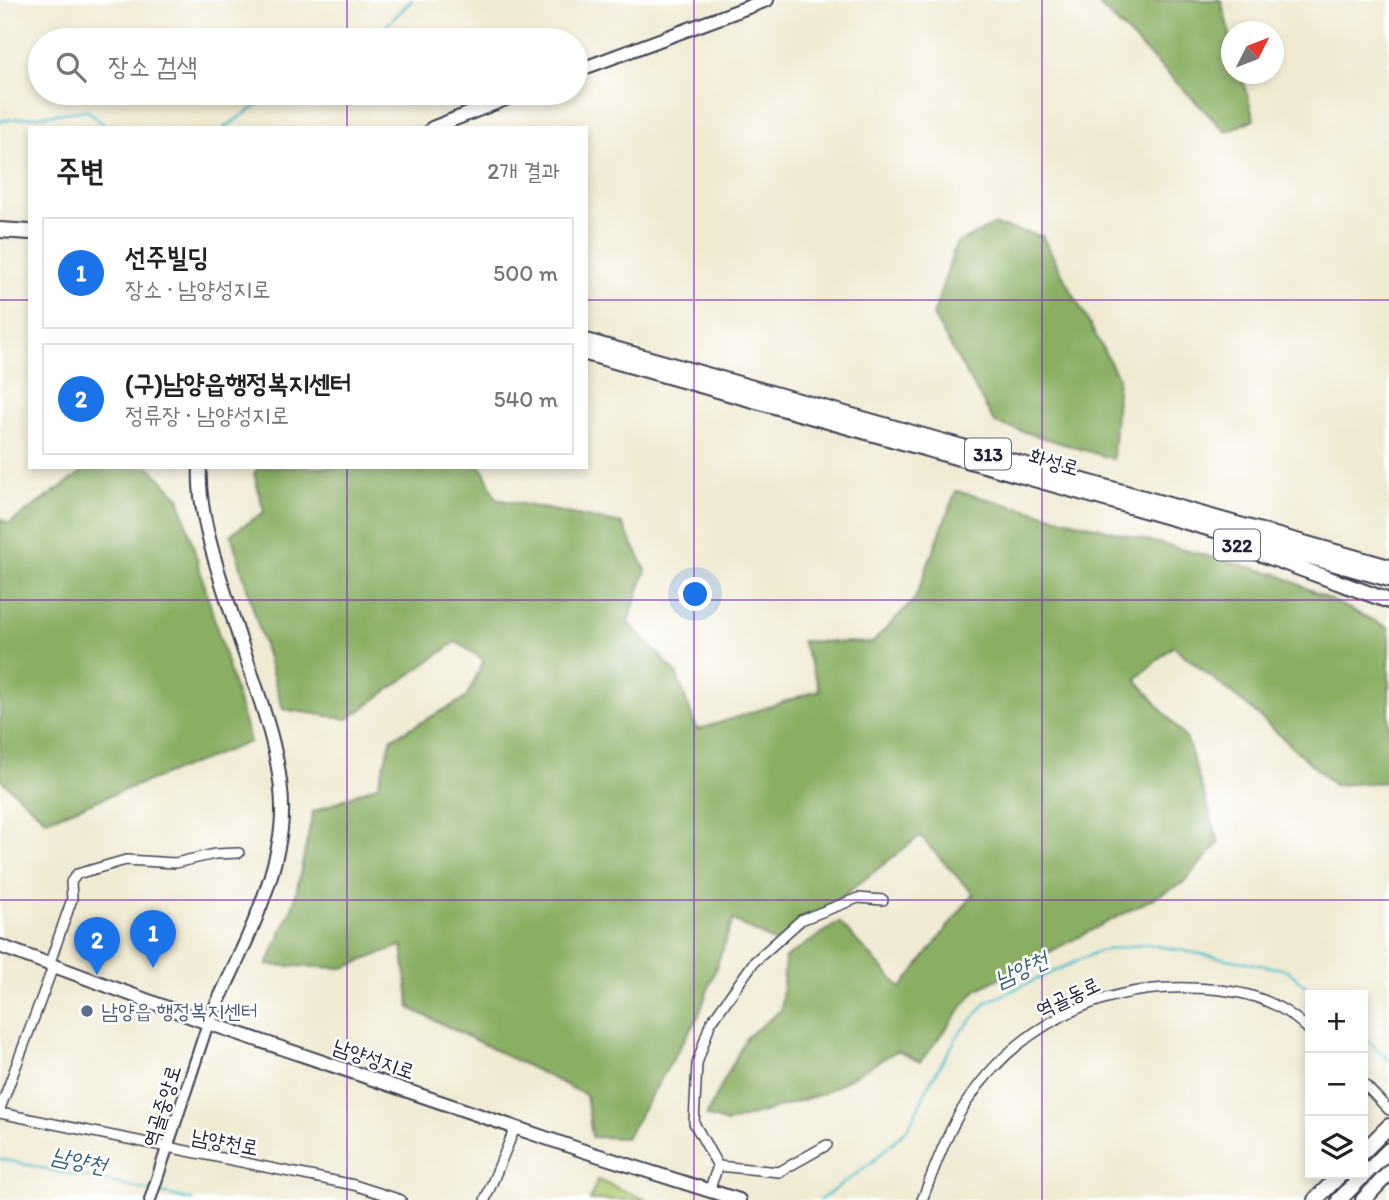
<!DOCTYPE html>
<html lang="ko">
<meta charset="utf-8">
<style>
body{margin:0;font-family:Itim,"Poor Story",sans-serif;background:#f2f2f2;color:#222}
.controls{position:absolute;right:21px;bottom:21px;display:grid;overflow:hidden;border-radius:0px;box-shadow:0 4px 10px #0003}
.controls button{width:63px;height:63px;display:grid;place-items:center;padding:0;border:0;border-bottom:2px solid #e0e0e0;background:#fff;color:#222;font:35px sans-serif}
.compass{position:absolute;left:1221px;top:21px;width:63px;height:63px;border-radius:50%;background:#fff;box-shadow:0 4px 10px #0003;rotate:48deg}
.you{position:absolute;left:696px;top:595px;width:24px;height:24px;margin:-18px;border:5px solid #fff;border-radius:50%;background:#1a73e8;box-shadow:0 0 0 10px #1a73e833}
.badge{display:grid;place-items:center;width:46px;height:46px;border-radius:50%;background:#1a73e8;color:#fff;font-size:23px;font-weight:700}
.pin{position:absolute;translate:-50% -58px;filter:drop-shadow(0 2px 4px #0008)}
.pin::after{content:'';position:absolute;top:37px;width:24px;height:21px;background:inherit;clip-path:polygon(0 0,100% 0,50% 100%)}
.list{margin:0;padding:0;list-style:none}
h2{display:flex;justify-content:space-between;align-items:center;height:91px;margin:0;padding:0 28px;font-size:30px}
h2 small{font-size:23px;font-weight:400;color:#767676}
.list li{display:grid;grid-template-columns:46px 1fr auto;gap:21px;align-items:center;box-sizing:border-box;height:112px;margin:0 14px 14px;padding:0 14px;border:2px solid #e0e0e0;border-radius:0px}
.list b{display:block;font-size:26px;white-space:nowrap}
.list p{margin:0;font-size:23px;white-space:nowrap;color:#767676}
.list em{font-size:23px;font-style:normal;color:#767676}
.icon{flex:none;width:38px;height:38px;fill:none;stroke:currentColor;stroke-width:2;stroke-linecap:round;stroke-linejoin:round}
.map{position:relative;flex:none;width:1389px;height:1200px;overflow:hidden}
.search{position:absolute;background:#fff;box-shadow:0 4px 10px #0003;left:28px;top:28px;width:560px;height:77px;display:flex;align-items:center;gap:18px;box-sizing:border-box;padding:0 24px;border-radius:38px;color:#767676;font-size:26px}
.panel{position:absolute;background:#fff;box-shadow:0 4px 10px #0003;left:28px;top:126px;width:560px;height:343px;border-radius:0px}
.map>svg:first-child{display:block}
</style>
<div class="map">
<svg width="1389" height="1200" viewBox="0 0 1389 1200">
<rect width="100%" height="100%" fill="#fff"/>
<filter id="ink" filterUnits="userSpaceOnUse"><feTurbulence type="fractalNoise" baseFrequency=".0143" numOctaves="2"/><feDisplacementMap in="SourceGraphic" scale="14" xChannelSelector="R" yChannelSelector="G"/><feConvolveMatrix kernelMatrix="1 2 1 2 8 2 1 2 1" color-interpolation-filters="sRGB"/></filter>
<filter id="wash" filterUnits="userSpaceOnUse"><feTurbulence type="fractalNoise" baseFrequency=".00686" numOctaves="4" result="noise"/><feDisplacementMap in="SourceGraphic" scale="28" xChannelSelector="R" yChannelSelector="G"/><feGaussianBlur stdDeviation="1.57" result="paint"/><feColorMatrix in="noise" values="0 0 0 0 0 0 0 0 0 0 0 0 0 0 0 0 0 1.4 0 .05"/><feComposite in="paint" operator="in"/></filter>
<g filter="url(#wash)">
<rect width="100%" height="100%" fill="#f0ead2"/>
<!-- green -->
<path fill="#aecb72" stroke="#687656" stroke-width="2" d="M 597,1180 L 647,1200 L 590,1200 Z"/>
<!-- forest -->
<path fill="#8aaf64" stroke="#566850" stroke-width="2" d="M 1094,0 L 1221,0 L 1231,39 L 1232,74 L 1241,74 L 1254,119 L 1226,132 Z
M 993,225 L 1042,236 L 1118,377 L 1113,459 L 995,423 L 933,316 L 956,244 Z
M 89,467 L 150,467 L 179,498 L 250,742 L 46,820 L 0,779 L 0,518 L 9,524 Z
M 260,467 L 482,467 L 496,499 L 622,524 L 646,570 L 628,622 L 676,673 L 697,730 L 820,690 L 802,641 L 872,643 L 915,599 L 956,491 L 1277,574 L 1389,628 L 1389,782 L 1334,785 L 1252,710 L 1173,646 L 1136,679 L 1187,740 L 1219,843 L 1183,883 L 976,990 L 920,1062 L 897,1051 L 822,1094 L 727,1123 L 706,1116 L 746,1038 L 781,1010 L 785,958 L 839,922 L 901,988 L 973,894 L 920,836 L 780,945 L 733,920 L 699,1015 L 626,1138 L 592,1137 L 586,1095 L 410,1008 L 402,945 L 344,968 L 267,965 L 294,903 L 313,812 L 378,785 L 392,738 L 466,698 L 484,660 L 456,642 L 348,719 L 283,709 L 231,534 L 264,512 L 254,473 Z"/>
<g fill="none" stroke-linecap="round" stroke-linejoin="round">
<!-- stream -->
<path stroke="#54c1cc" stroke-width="2.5" d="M 372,40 L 412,0
M 0,121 L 87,110 L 107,128
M 224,128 L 259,104 L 282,93
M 1363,1037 L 1389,1060
M 0,1159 L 151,1191
M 157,1192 L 192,1200
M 820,1200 L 871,1163 L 909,1127 L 929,1084 L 959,1034 L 987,1002 L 1099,951 L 1146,944 L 1287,970 L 1316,995"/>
</g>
</g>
<g filter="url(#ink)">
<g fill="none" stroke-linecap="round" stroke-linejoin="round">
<!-- minor casing -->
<g stroke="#414052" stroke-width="12">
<path id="minor" d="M 49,965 L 72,899 L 71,882 L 77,874 L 126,860 L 175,863 L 215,854 L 239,853
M 1363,1083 L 1389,1110
M 0,1109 L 53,967
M 0,1113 L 354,1185 L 401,1200
M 718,1166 L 779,1172 L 827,1145
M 709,1191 L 718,1166 L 694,1123 L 697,1064 L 710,1024 L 754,962 L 801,920 L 858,898 L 883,900
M 485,1200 L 515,1128
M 922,1200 C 935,1167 947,1132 966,1103 C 1016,1027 1099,985 1189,988 C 1237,989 1275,996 1310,1031"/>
</g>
<!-- tertiary casing -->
<g stroke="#414052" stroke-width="14">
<path id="tertiary" d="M 150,1200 L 208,1023"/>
</g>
<!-- secondary casing -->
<g stroke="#414052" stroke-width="16">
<path id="secondary" d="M 576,71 L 767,0
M 432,128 L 521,93
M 200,467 C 197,512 219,574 233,618 C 252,680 289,763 281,829 C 273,894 235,964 208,1023
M 0,946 L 208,1023 L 584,1151 L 739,1200"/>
</g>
<!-- primary casing -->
<g stroke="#414052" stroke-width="18">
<path id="primary" d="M 0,230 L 30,232
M 586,341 L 1389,567
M 586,353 L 1389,579
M 1237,545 L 1389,601
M 1363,1152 L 1389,1126
M 1315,1200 L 1341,1174
M 1339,1200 L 1389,1150
M 1363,1200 L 1389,1173"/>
</g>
<!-- minor -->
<use href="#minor" stroke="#fff" stroke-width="9"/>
<!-- tertiary -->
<use href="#tertiary" stroke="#fff" stroke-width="10"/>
<!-- secondary -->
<use href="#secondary" stroke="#fff" stroke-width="12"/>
<!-- primary -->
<use href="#primary" stroke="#fff" stroke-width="14"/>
</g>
</g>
<!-- grid -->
<path fill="none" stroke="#7b2cbf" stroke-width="2" stroke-opacity="0.55" d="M 347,0 L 347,40M 694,0 L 694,1200M 1042,0 L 1042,1200M 347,93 L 347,128M 0,300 L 30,300M 586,300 L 1389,300M 347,467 L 347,1200M 0,600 L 1389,600M 0,900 L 1389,900"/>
<!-- markers -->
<circle fill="#5c6f8a" stroke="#fff" stroke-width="2.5" cx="87" cy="1011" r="7"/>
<g text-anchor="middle" stroke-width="5" stroke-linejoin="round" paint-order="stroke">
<!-- shield labels -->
<g fill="#fff" stroke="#646476" stroke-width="2">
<rect x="965" y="438.5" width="46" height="31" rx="5"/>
<rect x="1214" y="529.5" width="46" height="31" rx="5"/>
</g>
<g font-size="19" font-weight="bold" fill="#22223b">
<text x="988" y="461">313</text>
<text x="1237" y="552">322</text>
</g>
<!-- street labels -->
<g font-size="21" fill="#22223b" stroke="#fff">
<text transform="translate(1054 462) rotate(16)" y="7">화성로</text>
<text transform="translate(1068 997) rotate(-25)" y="7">역골동로</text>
<text transform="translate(374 1059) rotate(19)" y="7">남양성지로</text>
<text transform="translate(162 1106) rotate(-73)" y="7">역골중앙로</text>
<text transform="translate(225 1142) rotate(11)" y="7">남양천로</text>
</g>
<!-- service labels -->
<g font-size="21" fill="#4e5e75" stroke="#fff" text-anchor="start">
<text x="101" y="1018">남양읍 행정복지센터</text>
</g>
<!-- water labels -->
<g font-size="23" font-style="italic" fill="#366275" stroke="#fff">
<text transform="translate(1021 969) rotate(-24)" y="8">남양천</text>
<text transform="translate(79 1160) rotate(12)" y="8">남양천</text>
</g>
</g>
</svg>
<div class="controls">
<button>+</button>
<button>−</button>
<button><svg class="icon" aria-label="layers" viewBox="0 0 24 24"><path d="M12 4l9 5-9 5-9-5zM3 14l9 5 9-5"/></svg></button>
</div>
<svg class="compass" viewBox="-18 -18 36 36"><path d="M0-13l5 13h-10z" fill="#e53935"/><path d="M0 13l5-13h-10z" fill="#767676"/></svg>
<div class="you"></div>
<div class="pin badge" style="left:153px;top:968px">1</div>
<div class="pin badge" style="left:97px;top:975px">2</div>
<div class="search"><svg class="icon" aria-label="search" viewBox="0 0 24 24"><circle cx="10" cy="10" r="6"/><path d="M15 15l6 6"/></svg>장소 검색</div>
<section class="panel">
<h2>주변<small>2개 결과</small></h2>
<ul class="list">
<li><span class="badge">1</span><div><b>선주빌딩</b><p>장소 · 남양성지로</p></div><em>500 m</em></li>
<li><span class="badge">2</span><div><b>(구)남양읍행정복지센터</b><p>정류장 · 남양성지로</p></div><em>540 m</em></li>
</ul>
</section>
</div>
